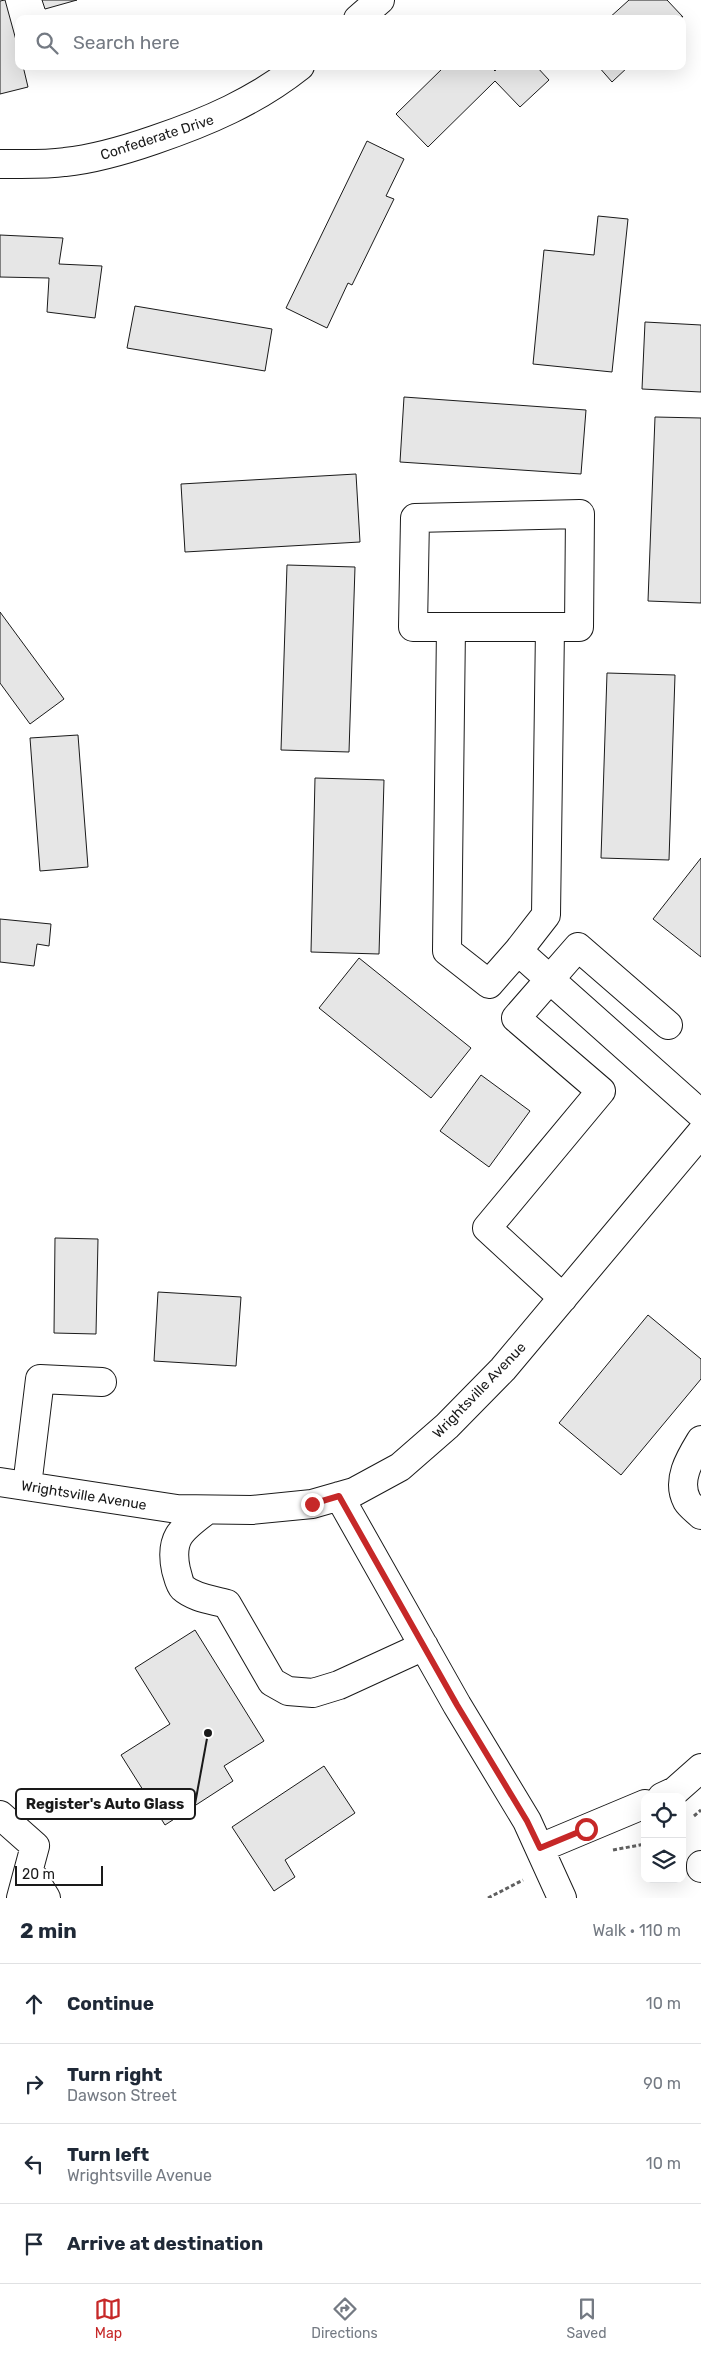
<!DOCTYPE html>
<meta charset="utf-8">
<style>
body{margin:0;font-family:Rubik,sans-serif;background:#f6f6f7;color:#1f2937}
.controls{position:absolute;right:15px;bottom:15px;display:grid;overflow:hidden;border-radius:10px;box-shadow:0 5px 20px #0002}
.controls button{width:45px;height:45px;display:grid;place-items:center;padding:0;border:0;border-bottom:1px solid #e0e1e3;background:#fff;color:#1f2937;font:25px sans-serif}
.scale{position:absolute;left:15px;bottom:12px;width:88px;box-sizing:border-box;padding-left:5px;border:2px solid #1a1a1a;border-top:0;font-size:14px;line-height:18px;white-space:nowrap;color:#1a1a1a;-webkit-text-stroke:4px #fff;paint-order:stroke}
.stop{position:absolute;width:15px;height:15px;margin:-11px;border:4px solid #c62828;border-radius:50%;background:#fff}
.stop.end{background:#c62828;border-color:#fff;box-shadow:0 1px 5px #0008}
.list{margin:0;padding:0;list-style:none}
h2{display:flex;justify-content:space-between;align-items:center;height:65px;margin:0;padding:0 20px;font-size:21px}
h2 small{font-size:16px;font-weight:400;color:#747a83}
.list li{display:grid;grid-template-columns:32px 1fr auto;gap:15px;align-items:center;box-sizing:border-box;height:80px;padding:0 20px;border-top:1px solid #e0e1e3}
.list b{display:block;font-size:19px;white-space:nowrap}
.list p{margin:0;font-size:16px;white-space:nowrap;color:#747a83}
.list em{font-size:16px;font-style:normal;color:#747a83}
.icon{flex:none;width:28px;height:28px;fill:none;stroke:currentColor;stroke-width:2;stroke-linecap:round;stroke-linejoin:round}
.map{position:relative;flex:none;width:701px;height:1898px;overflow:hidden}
.search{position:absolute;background:#fff;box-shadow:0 5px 20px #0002;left:15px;right:15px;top:15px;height:55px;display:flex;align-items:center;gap:12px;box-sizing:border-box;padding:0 18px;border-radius:10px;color:#747a83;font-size:19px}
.sheet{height:385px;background:#fff}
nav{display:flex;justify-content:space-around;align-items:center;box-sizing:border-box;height:70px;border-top:1px solid #e0e1e3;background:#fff;font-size:14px;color:#747a83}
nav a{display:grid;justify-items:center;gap:2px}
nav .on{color:#c62828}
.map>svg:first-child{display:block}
</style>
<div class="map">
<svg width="701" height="1898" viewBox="0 0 701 1898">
<rect width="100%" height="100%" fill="#fff"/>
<!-- building -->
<path fill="#e6e6e6" stroke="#1a1a1a" d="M 5,0 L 19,51 L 19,66 L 23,66 L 28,87 L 0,94 L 0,1 Z
M 42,0 L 77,0 L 45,9 Z
M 629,0 L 667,0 L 683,17 L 608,19 Z
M 445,66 L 490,66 L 495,71 L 499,66 L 536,66 L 549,80 L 520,107 L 495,81 L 428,147 L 396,114 Z
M 598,66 L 629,66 L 612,82 Z
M 367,141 L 404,159 L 386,196 L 394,199 L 352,285 L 348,283 L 327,328 L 286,308 Z
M 598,216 L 628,219 L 612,372 L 533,364 L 544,250 L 594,255 Z
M 0,235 L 63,238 L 59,264 L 102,266 L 95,318 L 47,312 L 49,278 L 0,277 Z
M 135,306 L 272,329 L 265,371 L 127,348 Z
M 645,322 L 701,325 L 701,392 L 642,389 Z
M 404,397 L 586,410 L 581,474 L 400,462 Z
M 655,417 L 701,418 L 701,603 L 648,601 Z
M 356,474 L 360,542 L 185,552 L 181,484 Z
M 287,565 L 355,567 L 349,752 L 281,750 Z
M 0,612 L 64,699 L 30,724 L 0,683 Z
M 607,673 L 675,675 L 669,860 L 601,858 Z
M 78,735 L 88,867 L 40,871 L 30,738 Z
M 315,778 L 384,780 L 379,954 L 311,952 Z
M 701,858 L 701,957 L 653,919 Z
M 0,919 L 51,924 L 49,946 L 37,944 L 34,966 L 0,962 Z
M 359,958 L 471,1048 L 431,1098 L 319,1008 Z
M 481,1075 L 530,1111 L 489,1167 L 440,1131 Z
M 55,1238 L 98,1239 L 96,1334 L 54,1333 Z
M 158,1292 L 241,1297 L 236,1366 L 154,1361 Z
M 648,1315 L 701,1359 L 701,1379 L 621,1475 L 559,1423 Z
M 195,1630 L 264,1741 L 224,1766 L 233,1781 L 165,1825 L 121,1755 L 170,1724 L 135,1668 Z
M 324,1766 L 355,1813 L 285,1860 L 295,1877 L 274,1891 L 232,1827 Z"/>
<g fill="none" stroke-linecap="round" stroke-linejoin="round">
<!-- minor casing -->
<g stroke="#1a1a1a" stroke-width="30">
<path id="minor" d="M 358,19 L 380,0
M 0,164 C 22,164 44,165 65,162 C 95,159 125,150 154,140 C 207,122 256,101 300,66
M 580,514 L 579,627 L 413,627 L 415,518 Z
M 451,627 L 447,951 L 489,984 L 518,951
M 550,628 L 546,915 L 518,951 L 701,1114
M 563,1298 L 487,1228 L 601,1091 L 516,1018 L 578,947 L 668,1025
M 701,1440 C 690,1458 676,1480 687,1501 C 690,1506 697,1511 701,1515
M 0,1482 L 177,1509 L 252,1510 L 312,1504 L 354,1492 L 400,1467 L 447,1426 L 503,1369 L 701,1133
M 27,1486 L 40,1379 L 102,1382
M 339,1496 L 457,1705 L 527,1821 L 562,1898
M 207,1510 C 182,1529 169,1537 176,1570 C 178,1576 179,1584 183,1588 C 194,1598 214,1600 227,1604 L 272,1682 L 288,1691 L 313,1693 L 339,1685 L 424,1646
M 662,1797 L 675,1791 L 701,1768
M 0,1815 L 35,1846 L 21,1898
M 540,1848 L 645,1804
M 701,1865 L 701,1868
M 29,1870 L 46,1898"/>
</g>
<!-- path -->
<path stroke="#5f5f5f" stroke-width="3" stroke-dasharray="4 2.5" stroke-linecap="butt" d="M 694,1816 L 701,1810
M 613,1850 L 645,1844
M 488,1898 L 523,1880"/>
<!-- minor -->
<use href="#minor" stroke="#fff" stroke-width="28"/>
</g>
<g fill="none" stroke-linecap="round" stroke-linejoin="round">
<!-- route -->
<path stroke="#c62828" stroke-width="6" d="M 312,1504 L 339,1496 L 457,1705 L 527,1821 L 540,1848 L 586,1829"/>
</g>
<g text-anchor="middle" stroke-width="4" stroke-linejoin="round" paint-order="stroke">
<!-- street labels -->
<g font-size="14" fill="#1a1a1a" stroke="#fff">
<text transform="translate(157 137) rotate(-18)" y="5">Confederate Drive</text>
<text transform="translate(479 1390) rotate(-46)" y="5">Wrightsville Avenue</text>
<text transform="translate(84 1495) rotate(9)" y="5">Wrightsville Avenue</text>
</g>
</g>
<!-- callouts -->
<path fill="none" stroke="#1a1a1a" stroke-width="2" d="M208 1733L195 1804"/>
<circle fill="#1a1a1a" stroke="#fff" stroke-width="2" cx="208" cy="1733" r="5"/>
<rect fill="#fff" stroke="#1a1a1a" stroke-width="2" x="16" y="1789" width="179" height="30" rx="5"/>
<g font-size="15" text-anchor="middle" font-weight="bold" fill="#1a1a1a">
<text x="105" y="1809">Register's Auto Glass</text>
</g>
</svg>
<div class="controls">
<button><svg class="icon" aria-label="locate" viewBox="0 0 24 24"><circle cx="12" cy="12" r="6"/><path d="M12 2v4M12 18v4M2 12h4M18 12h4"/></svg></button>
<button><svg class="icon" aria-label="layers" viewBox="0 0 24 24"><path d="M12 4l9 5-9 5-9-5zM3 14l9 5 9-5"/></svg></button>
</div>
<div class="scale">20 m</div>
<div class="stop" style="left:586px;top:1829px"></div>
<div class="stop end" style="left:312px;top:1504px"></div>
<div class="search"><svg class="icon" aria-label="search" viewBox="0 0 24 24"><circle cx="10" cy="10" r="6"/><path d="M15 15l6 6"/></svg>Search here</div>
</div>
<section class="sheet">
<h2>2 min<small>Walk · 110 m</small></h2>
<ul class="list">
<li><svg class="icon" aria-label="ahead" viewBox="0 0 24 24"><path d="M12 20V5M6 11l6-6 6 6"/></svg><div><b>Continue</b></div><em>10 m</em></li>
<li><svg class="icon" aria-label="right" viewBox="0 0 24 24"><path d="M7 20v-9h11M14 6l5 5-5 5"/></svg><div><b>Turn right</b><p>Dawson Street</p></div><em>90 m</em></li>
<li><svg class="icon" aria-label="left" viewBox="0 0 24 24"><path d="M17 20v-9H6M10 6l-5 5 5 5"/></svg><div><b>Turn left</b><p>Wrightsville Avenue</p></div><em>10 m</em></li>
<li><svg class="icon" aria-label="arrive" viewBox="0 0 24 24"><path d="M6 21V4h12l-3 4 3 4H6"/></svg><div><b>Arrive at destination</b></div></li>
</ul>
</section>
<nav>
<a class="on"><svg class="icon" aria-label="map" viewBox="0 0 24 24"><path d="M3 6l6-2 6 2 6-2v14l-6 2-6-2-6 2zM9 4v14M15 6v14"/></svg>Map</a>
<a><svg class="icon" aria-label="directions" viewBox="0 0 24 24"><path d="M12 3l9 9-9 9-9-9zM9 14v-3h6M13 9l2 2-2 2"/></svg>Directions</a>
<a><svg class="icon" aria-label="saved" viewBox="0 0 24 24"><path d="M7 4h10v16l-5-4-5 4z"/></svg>Saved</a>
</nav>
